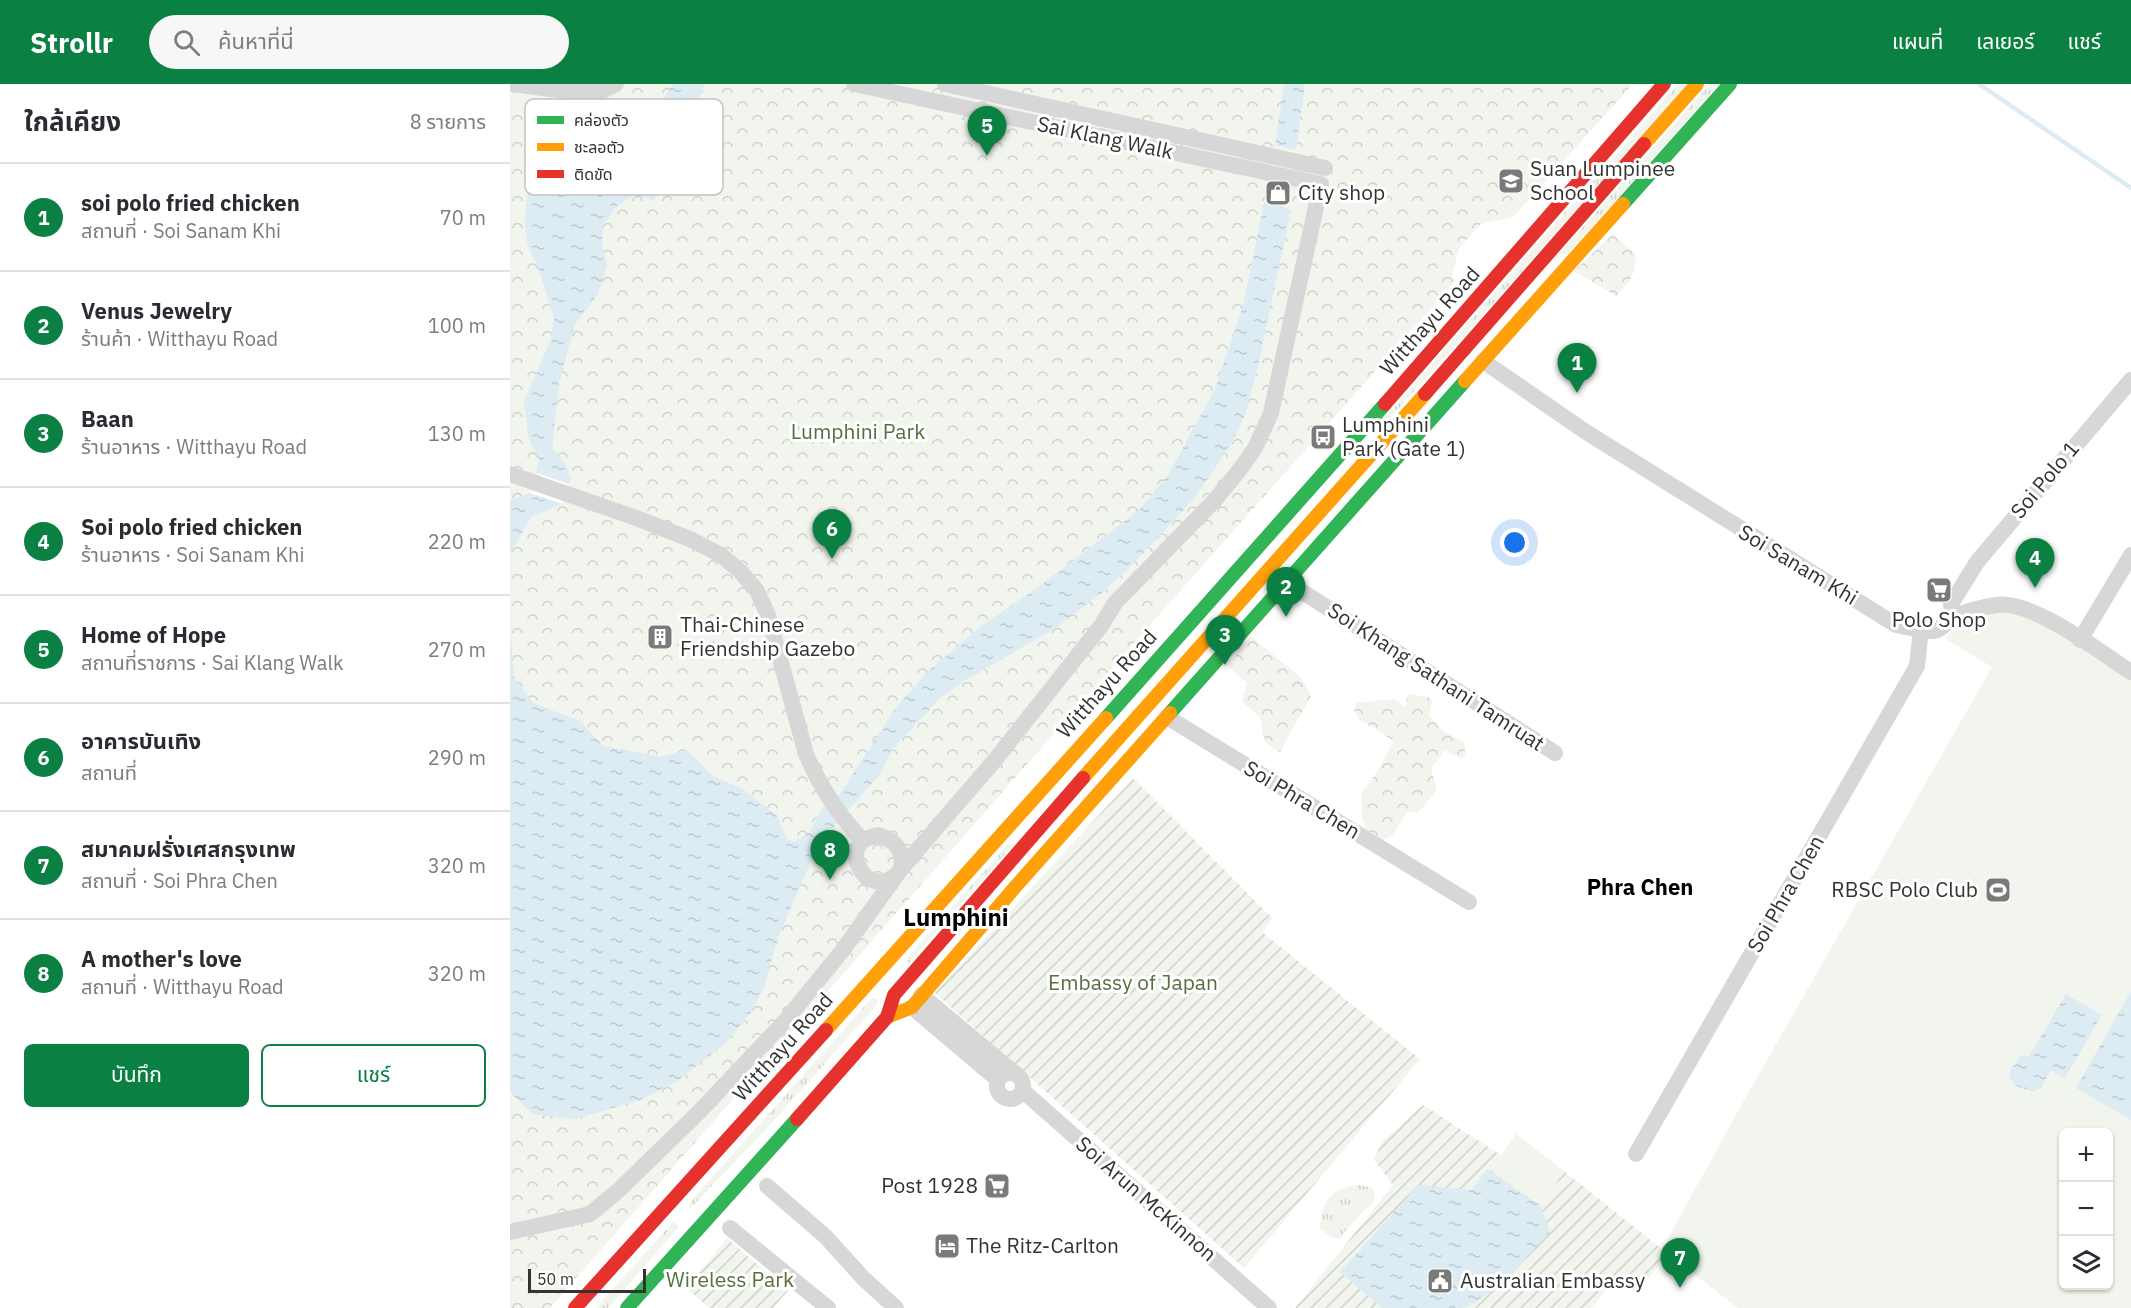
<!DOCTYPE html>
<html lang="th">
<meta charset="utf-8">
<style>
body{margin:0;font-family:"IBM Plex Sans","Noto Sans Thai",sans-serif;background:#f7f7f7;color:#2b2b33}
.controls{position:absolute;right:18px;bottom:18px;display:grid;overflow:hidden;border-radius:9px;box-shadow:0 2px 4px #0004}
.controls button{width:54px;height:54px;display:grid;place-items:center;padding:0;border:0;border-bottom:2px solid #e1e1e2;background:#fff;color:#2b2b33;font:30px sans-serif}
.scale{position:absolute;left:18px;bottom:15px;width:118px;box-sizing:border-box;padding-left:6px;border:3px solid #333;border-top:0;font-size:16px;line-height:21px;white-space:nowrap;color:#333;-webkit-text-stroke:4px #fff;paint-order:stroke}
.you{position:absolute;left:1005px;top:459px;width:21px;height:21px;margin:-15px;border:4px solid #fff;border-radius:50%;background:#1a73e8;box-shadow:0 0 0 9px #1a73e833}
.badge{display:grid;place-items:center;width:39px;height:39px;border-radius:50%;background:#0b8043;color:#fff;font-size:20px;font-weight:700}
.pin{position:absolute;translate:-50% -50px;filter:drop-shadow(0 2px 3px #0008)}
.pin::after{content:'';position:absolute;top:32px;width:21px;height:18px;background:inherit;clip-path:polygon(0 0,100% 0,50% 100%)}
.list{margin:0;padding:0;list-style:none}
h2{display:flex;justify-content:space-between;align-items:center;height:78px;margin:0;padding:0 24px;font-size:26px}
h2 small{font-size:20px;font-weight:400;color:#7c7c81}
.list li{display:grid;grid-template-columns:39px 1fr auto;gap:18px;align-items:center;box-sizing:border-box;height:108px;padding:0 24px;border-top:2px solid #e1e1e2}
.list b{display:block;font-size:22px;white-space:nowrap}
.list p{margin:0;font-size:20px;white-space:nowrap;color:#7c7c81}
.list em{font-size:20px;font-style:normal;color:#7c7c81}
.actions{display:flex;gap:12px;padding:18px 24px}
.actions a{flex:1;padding:14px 0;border:2px solid #0b8043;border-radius:9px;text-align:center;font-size:21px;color:#0b8043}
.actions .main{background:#0b8043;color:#fff}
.icon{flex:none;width:33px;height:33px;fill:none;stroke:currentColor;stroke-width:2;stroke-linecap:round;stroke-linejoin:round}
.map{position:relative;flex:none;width:1621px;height:1224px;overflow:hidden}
header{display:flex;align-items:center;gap:36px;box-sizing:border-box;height:84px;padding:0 30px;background:#0b8043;color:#fff}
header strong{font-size:28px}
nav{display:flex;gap:33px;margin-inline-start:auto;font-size:21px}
.search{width:420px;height:54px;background:#f7f7f7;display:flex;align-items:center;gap:15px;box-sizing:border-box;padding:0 21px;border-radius:33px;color:#7c7c81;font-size:22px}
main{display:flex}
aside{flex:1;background:#fff}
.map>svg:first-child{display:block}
</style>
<header>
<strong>Strollr</strong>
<div class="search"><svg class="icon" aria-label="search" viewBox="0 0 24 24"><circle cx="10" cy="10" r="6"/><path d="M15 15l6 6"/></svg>ค้นหาที่นี่</div>
<nav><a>แผนที่</a><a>เลเยอร์</a><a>แชร์</a></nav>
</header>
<main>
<aside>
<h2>ใกล้เคียง<small>8 รายการ</small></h2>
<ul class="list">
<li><span class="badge">1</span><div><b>soi polo fried chicken</b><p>สถานที่ · Soi Sanam Khi</p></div><em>70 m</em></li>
<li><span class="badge">2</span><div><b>Venus Jewelry</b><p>ร้านค้า · Witthayu Road</p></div><em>100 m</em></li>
<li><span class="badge">3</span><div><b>Baan</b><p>ร้านอาหาร · Witthayu Road</p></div><em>130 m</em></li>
<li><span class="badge">4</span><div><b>Soi polo fried chicken</b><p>ร้านอาหาร · Soi Sanam Khi</p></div><em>220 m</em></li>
<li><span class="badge">5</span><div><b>Home of Hope</b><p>สถานที่ราชการ · Sai Klang Walk</p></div><em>270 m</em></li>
<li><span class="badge">6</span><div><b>อาคารบันเทิง</b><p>สถานที่</p></div><em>290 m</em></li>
<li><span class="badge">7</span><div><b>สมาคมฝรั่งเศสกรุงเทพ</b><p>สถานที่ · Soi Phra Chen</p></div><em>320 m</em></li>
<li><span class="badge">8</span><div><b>A mother's love</b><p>สถานที่ · Witthayu Road</p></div><em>320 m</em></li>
</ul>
<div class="actions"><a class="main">บันทึก</a><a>แชร์</a></div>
</aside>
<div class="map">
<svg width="1621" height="1224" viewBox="0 0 1621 1224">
<defs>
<pattern id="grass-tufts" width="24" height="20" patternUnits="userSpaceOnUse" patternTransform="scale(1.5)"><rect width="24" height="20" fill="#f1f5ed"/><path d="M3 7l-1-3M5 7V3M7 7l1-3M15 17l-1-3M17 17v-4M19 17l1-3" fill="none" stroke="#cfd2cc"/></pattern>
<pattern id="forest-crowns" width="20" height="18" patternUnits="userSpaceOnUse" patternTransform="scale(1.5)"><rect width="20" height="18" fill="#f1f5ed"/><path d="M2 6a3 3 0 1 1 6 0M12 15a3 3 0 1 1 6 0" fill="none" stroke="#cfd2cc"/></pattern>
<pattern id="garden-furrows" width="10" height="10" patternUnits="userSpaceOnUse" patternTransform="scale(1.5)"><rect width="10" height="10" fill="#f1f5ed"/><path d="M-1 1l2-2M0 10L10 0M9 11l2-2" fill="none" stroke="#cfd2cc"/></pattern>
<pattern id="water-ripples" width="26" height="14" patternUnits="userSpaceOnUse" patternTransform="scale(1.5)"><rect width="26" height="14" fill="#ddebf3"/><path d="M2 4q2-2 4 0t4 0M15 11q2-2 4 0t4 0" fill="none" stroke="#becad1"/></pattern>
</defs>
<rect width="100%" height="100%" fill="#fff"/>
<!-- grass -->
<path fill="url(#grass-tufts)" d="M 1168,0 L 1180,0 L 873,342 L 871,338 Z
M 1200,0 L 1209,0 L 1057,171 L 1049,170 Z
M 499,759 L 503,761 L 398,880 L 396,878 L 398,873 Z
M 362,914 L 367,915 L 367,921 L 260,1041 L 181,1124 L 179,1122 L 179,1119 Z
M 850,1101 L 863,1104 L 865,1112 L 862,1120 L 852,1128 L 829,1155 L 821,1153 L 810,1144 C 811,1116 822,1104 850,1101 Z
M 163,1138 L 168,1142 L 167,1145 L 98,1224 L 86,1224 Z"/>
<!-- forest -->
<path fill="url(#forest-crowns)" d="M 0,0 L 1123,0 L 1003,133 L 971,140 L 949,164 L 942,192 L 946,196 L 561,630 L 40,1224 L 0,1224 Z
M 1103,150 L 1125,170 C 1127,190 1119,199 1106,212 L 1064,187 Z
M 741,552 L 791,594 L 801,612 L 770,668 C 752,659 752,653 751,634 L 732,618 L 737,599 L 718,582 Z
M 898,610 L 918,613 L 922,617 L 919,632 L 934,648 L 955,658 L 955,672 L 951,675 L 935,666 L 921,685 L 927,706 L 908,729 L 897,728 L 883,750 L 869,759 L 857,750 L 852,732 L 852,708 L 867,688 L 884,657 L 849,635 L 844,627 L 846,619 L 884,615 L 895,623 Z"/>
<!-- garden -->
<path fill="url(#garden-furrows)" d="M 623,694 L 762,834 L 753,849 L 910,975 L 734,1184 L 425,909 Z
M 913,1021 L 991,1071 L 981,1086 L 1032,1121 L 1054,1087 L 1158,1170 L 1126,1209 L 1105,1195 L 1081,1224 L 785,1224 L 883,1101 L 864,1076 L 871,1059 Z
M 217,1154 L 278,1207 L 263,1224 L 199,1224 L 176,1204 Z"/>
<!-- pitch -->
<path fill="#f1f5ed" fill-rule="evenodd" d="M 1477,528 L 1517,529 L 1621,595 L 1621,1224 L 1228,1224 L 1152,1165 L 1237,1011 L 1482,583 L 1436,555 L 1446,540 ZM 1554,1048 L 1598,1048 L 1598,1202 L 1554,1202 Z
M 1006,1050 L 1054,1087 L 1031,1122 L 981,1086 Z"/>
<!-- water -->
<path fill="url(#water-ripples)" d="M 163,0 L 195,0 L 185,24 L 189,27 L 197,54 L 179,84 L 143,116 L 124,111 L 107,122 L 93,141 L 92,160 L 97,181 L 88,210 L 65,240 L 49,299 L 42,364 L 54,378 L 61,394 L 52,420 L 21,433 L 0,470 L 0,416 L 21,409 L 29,375 L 19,356 L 14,318 L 41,255 L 44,234 L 29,186 L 18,162 L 15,139 L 19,78 L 25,66 L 79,48 L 113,43 L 154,14 Z
M 774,0 L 795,0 L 786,66 L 765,61 Z
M 754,118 L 781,126 L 748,282 L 736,328 L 722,359 L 684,415 L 625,478 L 589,511 L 544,545 L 457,595 L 431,613 L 382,666 L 370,690 L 326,740 L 301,777 L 267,856 L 254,904 L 240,930 L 215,960 L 166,998 L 131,1016 L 65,1035 L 22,1030 L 0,1008 L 0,542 L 4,593 L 23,619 L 70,637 L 93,662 L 152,673 L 177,666 L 203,692 L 233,705 L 267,732 L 277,755 L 284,758 L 300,748 L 312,724 L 330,710 L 385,625 L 417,588 L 471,542 L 530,502 L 630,425 L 658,391 L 705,305 L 734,218 Z
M 1621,907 L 1621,1036 L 1566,1004 Z
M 1556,910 L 1592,931 L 1555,994 L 1541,986 L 1531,1004 L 1523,1008 L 1504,1001 L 1499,992 L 1502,982 L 1512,971 L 1519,972 Z
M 977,1085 L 1031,1122 L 1040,1148 L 989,1203 L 959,1222 L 955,1224 L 872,1224 L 830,1188 L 908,1101 L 962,1106 Z"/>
<!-- pier -->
<path fill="#fff" d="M 27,389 L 59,400 L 52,420 L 20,409 Z"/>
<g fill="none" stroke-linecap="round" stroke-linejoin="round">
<!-- stream -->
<path stroke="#ddebf3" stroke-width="4.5" d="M 1469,0 L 1621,104"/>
<!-- street -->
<path stroke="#d7d7d7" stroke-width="16" d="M 3,0 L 63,8 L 92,7 L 106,0
M 435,0 L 815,84
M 973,277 L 1076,348 L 1386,541 C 1397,543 1411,547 1423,547 C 1433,546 1437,536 1446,532 C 1458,527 1473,523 1486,521 C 1521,515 1590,568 1621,588
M 0,390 L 129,435 L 182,456 L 211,471 L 231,488 L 247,507 L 258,531 L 296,670 C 310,703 328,730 352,756
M 777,498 L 1045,669
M 1443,533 L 1441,520 L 1467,478 L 1621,296
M 1570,556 L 1621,471
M 657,633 L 959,818
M 386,792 L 371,799 L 357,794 C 340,776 342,756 368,751 C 386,756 394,767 391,785
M 411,911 L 507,991
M 402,923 L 488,996
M487 1002a13 13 0 1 1 26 0a13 13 0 1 1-26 0Z
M 512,1006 L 759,1224
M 1126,1070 L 1407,582 L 1411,545
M 257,1102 L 316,1153 L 354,1195 L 386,1224
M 220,1144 L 318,1224
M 0,1148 L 80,1130 L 109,1106 L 189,1028 L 276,936 L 332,867 L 391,785 L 485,676 L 591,542 L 605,519 L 705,416 L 731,384 L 745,364 L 761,329 L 811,100 L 344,0"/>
<!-- fast -->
<path stroke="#30b455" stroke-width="14" d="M 1113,120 L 1220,0
M 660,629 L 955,297
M 596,634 L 875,320
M 117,1224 L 287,1035"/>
<!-- slow -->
<path stroke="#ff9f0a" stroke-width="14" d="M 1134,60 L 1187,0
M 955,297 L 1113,120
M 573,694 L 915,310
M 377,933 L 402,923 L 506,802 L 660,629
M 316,946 L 596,634"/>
<!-- jam -->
<path stroke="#e5322d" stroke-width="14" d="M 915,310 L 1134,60
M 875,320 L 1154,0
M 287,1035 L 377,933 L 384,911 L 573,694
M 65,1224 L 316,946"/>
</g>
<!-- icons -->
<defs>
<g id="school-square" transform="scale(1.35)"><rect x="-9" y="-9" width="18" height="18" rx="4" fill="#7a7a7a" stroke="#fff"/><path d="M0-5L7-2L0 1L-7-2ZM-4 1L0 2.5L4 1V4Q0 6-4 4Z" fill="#fff"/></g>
<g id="shop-square" transform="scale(1.35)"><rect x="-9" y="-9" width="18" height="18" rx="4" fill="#7a7a7a" stroke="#fff"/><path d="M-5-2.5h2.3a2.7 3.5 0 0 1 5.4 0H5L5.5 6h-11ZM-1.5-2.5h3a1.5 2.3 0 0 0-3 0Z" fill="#fff"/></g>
<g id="bus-square" transform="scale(1.35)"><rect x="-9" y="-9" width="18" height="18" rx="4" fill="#7a7a7a" stroke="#fff"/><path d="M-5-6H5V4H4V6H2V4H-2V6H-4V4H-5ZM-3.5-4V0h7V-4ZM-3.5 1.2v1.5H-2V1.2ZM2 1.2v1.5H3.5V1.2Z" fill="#fff"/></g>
<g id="supermarket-square" transform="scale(1.35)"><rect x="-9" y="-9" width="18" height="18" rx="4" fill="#7a7a7a" stroke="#fff"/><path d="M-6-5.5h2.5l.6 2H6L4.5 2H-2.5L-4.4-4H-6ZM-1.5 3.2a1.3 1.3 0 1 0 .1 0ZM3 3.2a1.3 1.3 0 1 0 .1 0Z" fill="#fff"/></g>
<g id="building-square" transform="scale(1.35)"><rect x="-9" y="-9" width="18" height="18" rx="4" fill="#7a7a7a" stroke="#fff"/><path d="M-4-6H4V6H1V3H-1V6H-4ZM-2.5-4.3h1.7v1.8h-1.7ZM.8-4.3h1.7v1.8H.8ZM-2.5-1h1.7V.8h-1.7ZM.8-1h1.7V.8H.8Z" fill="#fff"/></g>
<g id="stadium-square" transform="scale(1.35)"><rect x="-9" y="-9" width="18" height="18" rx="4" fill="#7a7a7a" stroke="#fff"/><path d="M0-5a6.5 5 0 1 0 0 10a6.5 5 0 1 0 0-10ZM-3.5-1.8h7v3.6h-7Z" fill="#fff"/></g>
<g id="hotel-square" transform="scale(1.35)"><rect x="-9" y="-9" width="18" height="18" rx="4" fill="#7a7a7a" stroke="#fff"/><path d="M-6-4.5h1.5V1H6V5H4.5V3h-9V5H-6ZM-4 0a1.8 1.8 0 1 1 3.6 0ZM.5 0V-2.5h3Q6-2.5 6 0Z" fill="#fff"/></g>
<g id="civic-square" transform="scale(1.35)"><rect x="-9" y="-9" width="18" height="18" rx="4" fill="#7a7a7a" stroke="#fff"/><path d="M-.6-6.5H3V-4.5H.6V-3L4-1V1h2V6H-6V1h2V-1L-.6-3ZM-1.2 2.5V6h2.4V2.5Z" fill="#fff"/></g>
</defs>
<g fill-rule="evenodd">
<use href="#school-square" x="1001" y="97"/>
<use href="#shop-square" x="768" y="109"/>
<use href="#bus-square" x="813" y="353"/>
<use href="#supermarket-square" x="1429" y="506"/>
<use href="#building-square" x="150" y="553"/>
<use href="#stadium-square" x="1488" y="806"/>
<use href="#supermarket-square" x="487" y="1102"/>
<use href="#hotel-square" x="437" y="1162"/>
<use href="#civic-square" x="930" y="1197"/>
</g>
<g text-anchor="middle" stroke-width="6" stroke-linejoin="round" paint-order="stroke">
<!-- street labels -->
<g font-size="21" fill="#333" stroke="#fff">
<text transform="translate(595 54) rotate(12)" y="7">Sai Klang Walk</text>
<text transform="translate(920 237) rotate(-48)" y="7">Witthayu Road</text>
<text transform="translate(1535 396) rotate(-50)" y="7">Soi Polo 1</text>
<text transform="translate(1288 481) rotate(31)" y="7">Soi Sanam Khi</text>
<text transform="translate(926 593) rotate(33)" y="7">Soi Khang Sathani Tamruat</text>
<text transform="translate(597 600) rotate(-48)" y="7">Witthayu Road</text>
<text transform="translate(792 716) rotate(31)" y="7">Soi Phra Chen</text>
<text transform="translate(1276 810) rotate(-60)" y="7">Soi Phra Chen</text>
<text transform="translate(273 963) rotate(-48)" y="7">Witthayu Road</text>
<text transform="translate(636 1115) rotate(41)" y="7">Soi Arun McKinnon</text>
</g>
<!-- poi labels -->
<g font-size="21" fill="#333" stroke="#fff" text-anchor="start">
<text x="1020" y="92">Suan Lumpinee<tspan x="1020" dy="24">School</tspan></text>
<text x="788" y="116">City shop</text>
<text x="832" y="348">Lumphini<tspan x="832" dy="24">Park (Gate 1)</tspan></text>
<text x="1429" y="543" text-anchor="middle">Polo Shop</text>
<text x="170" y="548">Thai-Chinese<tspan x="170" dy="24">Friendship Gazebo</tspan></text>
<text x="1468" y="813" text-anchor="end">RBSC Polo Club</text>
<text x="468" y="1109" text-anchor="end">Post 1928</text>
<text x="456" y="1169">The Ritz-Carlton</text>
<text x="950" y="1204">Australian Embassy</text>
</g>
<!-- park labels -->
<g font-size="21" fill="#56703f" stroke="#fff">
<text x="348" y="355">Lumphini Park</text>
<text x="623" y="906">Embassy of Japan</text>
<text x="220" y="1203">Wireless Park</text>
</g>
<!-- neighbourhood labels -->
<g font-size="22" font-weight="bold" fill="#000" stroke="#fff">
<text x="1130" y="811">Phra Chen</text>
</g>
<!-- quarter labels -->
<g font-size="24" font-weight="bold" fill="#000" stroke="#fff">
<text x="446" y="842">Lumphini</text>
</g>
</g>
<!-- legend -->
<rect x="15" y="15" width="198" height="96" rx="9" fill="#fff" stroke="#c2c2c2" stroke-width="1.5"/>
<rect x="27" y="32" width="27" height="8" fill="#30b455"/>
<rect x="27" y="59" width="27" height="8" fill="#ff9f0a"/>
<rect x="27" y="86" width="27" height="8" fill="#e5322d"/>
<g font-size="16" fill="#333">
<text x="64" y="42">คล่องตัว</text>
<text x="64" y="69">ชะลอตัว</text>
<text x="64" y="96">ติดขัด</text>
</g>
</svg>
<div class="controls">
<button>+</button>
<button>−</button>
<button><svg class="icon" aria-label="layers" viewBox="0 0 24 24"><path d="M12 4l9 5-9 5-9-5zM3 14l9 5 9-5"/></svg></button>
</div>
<div class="scale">50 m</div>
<div class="you"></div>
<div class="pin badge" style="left:1067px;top:309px">1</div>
<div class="pin badge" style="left:776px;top:533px">2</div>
<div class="pin badge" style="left:715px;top:581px">3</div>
<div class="pin badge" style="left:1525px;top:504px">4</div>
<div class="pin badge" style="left:477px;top:72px">5</div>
<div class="pin badge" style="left:322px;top:475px">6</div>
<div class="pin badge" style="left:1170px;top:1204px">7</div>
<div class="pin badge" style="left:320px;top:796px">8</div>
</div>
</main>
